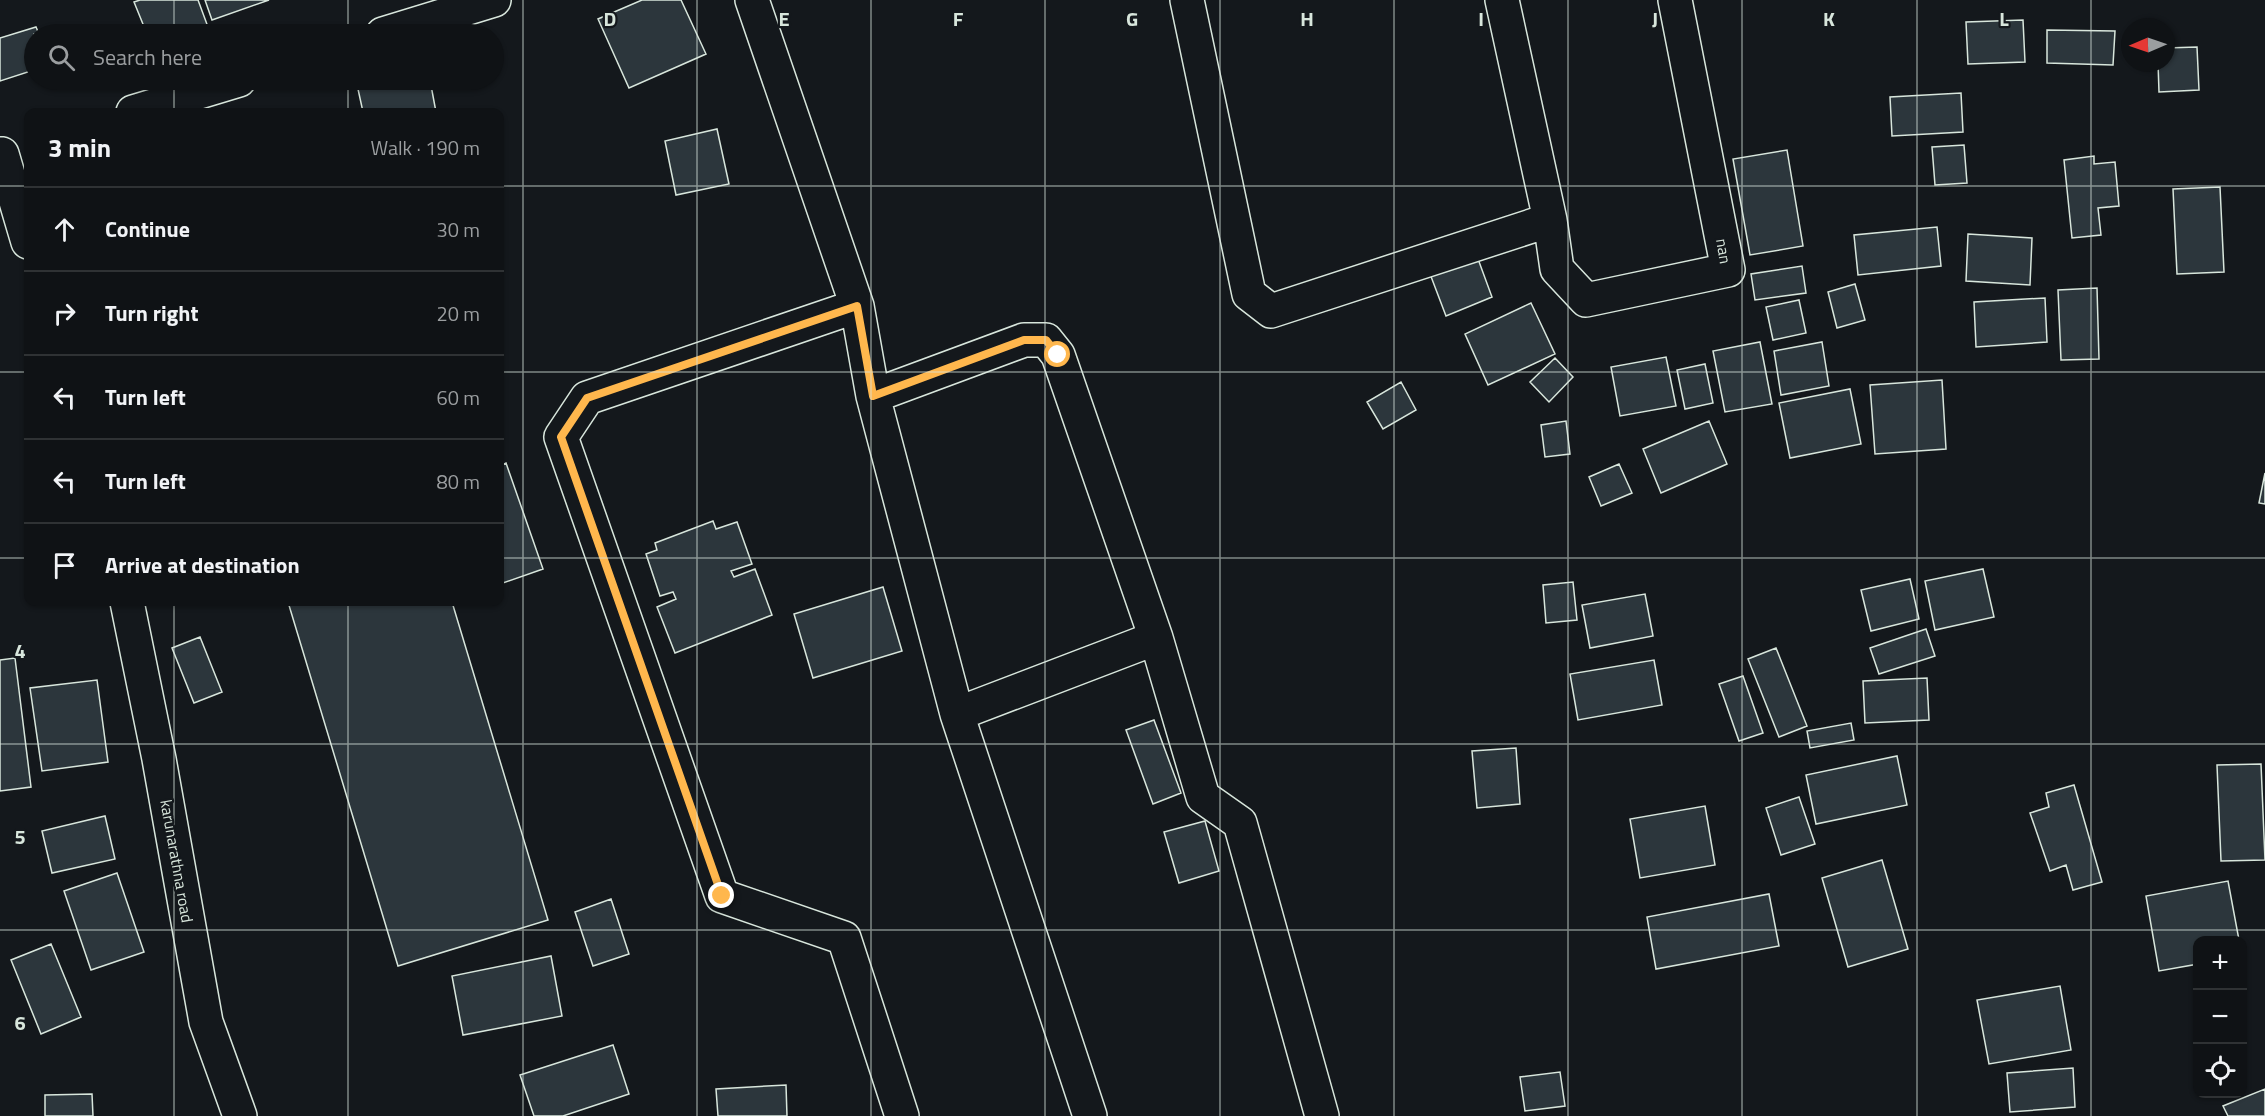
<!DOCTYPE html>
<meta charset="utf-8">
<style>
body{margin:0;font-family:"Titillium Web",sans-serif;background:#181b1e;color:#f1f3f6}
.controls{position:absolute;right:18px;bottom:18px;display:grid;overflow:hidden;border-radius:12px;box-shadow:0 2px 4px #0004}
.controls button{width:54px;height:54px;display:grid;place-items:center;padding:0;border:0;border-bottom:2px solid #2f3234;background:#0f1215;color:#f1f3f6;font:30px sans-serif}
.compass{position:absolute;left:2121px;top:18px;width:54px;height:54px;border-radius:50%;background:#0f1215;box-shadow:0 2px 4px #0004;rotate:268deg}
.stop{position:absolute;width:18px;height:18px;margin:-14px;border:4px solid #ffb74d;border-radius:50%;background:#fff}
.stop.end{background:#ffb74d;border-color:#fff;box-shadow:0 2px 6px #0008}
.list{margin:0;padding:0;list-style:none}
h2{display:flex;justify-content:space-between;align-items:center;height:78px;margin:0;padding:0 24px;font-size:26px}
h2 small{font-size:20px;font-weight:400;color:#9b9ea0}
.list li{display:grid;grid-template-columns:39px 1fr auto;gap:18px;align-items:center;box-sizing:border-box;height:84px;padding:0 24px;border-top:2px solid #2f3234}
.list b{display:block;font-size:22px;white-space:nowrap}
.list em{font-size:20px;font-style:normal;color:#9b9ea0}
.icon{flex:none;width:33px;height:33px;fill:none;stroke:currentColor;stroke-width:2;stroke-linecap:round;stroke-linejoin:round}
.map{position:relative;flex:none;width:2265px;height:1116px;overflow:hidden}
.search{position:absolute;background:#0f1215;box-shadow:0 2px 4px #0004;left:24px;top:24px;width:480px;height:66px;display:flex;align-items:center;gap:15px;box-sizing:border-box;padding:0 21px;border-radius:33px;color:#9b9ea0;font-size:22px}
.panel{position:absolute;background:#0f1215;box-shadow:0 2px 4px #0004;left:24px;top:108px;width:480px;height:498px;border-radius:12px}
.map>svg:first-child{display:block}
</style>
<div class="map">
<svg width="2265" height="1116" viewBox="0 0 2265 1116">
<rect width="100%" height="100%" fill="#14181c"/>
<!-- building -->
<path fill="#2c363c" stroke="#d8e6dc" stroke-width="1.5" d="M 140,0 L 198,0 L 208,27 L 190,34 L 180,34 L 179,31 L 170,34 L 147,34 L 134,2 Z
M 205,0 L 269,0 L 212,20 Z
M 642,0 L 681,0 L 706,54 L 629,88 L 598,19 Z
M 2023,20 L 2025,62 L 1968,64 L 1966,22 Z
M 36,27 L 39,34 L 34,34 L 34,70 L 0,81 L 0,38 Z
M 2047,30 L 2115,31 L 2113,65 L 2047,63 Z
M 2197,47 L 2199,90 L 2159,92 L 2158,63 L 2166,63 L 2166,48 Z
M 356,80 L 430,80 L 436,112 L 363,112 Z
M 1961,93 L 1963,132 L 1892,136 L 1890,97 Z
M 717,129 L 729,184 L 676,195 L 665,141 Z
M 1964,145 L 1967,183 L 1935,185 L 1932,147 Z
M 1787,150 L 1803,246 L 1750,255 L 1733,159 Z
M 2094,156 L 2094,164 L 2115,162 L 2119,206 L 2098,208 L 2101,235 L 2072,238 L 2064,160 Z
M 2220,187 L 2224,272 L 2177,274 L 2173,189 Z
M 1937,227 L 1941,266 L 1858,275 L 1854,235 Z
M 1968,234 L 2032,238 L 2030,285 L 1966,281 Z
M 1474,248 L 1492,297 L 1446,316 L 1427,266 Z
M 1802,266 L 1806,293 L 1755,300 L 1751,274 Z
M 1855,284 L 1865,320 L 1837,328 L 1828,292 Z
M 2097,288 L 2099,359 L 2061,360 L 2058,290 Z
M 2045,298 L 2047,342 L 1976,347 L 1974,302 Z
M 1799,300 L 1806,333 L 1773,340 L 1766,307 Z
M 1531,303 L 1555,354 L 1488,385 L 1465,334 Z
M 1760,342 L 1772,404 L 1725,412 L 1713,351 Z
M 1822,342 L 1829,386 L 1781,395 L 1774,351 Z
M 1666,357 L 1676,406 L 1620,416 L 1611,367 Z
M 1555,358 L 1573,377 L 1549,402 L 1530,382 Z
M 1705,364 L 1713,403 L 1685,409 L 1677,370 Z
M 1942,380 L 1946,449 L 1875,454 L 1870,385 Z
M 1401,382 L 1416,410 L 1383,429 L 1367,402 Z
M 1850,389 L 1861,444 L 1790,458 L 1779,403 Z
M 1566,421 L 1570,454 L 1545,457 L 1541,425 Z
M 1709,421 L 1727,464 L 1661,493 L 1643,449 Z
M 506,463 L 543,569 L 500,584 L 500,466 Z
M 1619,464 L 1632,493 L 1601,506 L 1589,477 Z
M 2265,473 L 2265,504 L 2259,503 Z
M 713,521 L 716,529 L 737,522 L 752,564 L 731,571 L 734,577 L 755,569 L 772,615 L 675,653 L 657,607 L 676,599 L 673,592 L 660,596 L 646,554 L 657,550 L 655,543 Z
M 1983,569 L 1994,617 L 1935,630 L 1925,581 Z
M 1910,579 L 1919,619 L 1871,631 L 1861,590 Z
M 1573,582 L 1577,620 L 1546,623 L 1543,585 Z
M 883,587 L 902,651 L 813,678 L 794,614 Z
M 1645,594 L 1653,636 L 1590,648 L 1582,605 Z
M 288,602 L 452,602 L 548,920 L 398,966 Z
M 1926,629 L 1935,656 L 1879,674 L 1870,648 Z
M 200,637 L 222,692 L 194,703 L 172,648 Z
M 1776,648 L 1807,726 L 1779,737 L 1748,659 Z
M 15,658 L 31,787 L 0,791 L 0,660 Z
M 1654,660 L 1662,705 L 1578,720 L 1570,674 Z
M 1743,676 L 1763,733 L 1739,741 L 1719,684 Z
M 1927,678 L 1929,720 L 1865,723 L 1863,681 Z
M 97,680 L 108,762 L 42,771 L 30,688 Z
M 1154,720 L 1181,793 L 1153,804 L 1126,730 Z
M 1851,723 L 1854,740 L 1810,748 L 1807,731 Z
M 1516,748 L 1520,804 L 1477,808 L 1472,751 Z
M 1897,756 L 1907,805 L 1816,824 L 1806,775 Z
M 2261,764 L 2265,860 L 2221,861 L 2217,765 Z
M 2074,785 L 2102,882 L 2073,890 L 2066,865 L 2050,871 L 2030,813 L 2049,807 L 2046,793 Z
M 1799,797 L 1815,844 L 1781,855 L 1766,808 Z
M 1705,806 L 1715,865 L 1640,878 L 1630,819 Z
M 105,816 L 115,859 L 52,873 L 42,831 Z
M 1205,821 L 1219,871 L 1179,883 L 1164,832 Z
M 1882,860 L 1908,949 L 1848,967 L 1822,878 Z
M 117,873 L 144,952 L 91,970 L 64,891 Z
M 2228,881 L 2239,940 L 2198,940 L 2198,964 L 2159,971 L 2146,896 Z
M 1769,894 L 1779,946 L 1656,969 L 1647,917 Z
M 611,899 L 629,954 L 593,966 L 575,912 Z
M 51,944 L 81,1017 L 41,1034 L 11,960 Z
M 551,956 L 562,1016 L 463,1035 L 452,976 Z
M 2060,986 L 2071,1050 L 1989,1064 L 1977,1000 Z
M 613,1045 L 629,1094 L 563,1116 L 534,1116 L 520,1075 Z
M 2073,1068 L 2075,1107 L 2010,1112 L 2007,1073 Z
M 1560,1072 L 1565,1106 L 1525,1111 L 1520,1077 Z
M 786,1085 L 787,1116 L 718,1116 L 716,1089 Z
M 2265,1089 L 2265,1116 L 2228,1116 L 2223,1106 Z
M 92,1094 L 93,1116 L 45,1116 L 45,1095 Z"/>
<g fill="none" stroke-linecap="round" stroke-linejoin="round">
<!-- minor casing -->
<g stroke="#d8e6dc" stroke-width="36">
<path id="minor" d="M 752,0 L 857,306 L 873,396 L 957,714 L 1156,638 L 1203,797 L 1240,823 L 1322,1116
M 1187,0 L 1249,294 L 1271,311 L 1550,220 L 1502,0
M 383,34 L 494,0
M 133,112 L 239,80
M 2,154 L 28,242
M 1550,220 L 1557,269 L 1586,300 L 1728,270 L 1675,0
M 857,306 L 587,398 L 561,437 L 722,896 L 844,938 L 902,1116
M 873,396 L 1024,340 L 1046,340 L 1058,355 L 1156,638
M 127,602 L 159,759 L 206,1022 L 240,1116
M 957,714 L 1090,1116"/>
</g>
<!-- minor -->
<use href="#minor" stroke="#14181c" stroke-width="33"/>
</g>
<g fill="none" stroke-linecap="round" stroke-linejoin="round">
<!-- route -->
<path stroke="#ffb74d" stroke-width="8" d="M 722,896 L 561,437 L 587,398 L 857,306 L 873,396 L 1024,340 L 1046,340 L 1058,355"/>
</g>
<!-- grid -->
<path fill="none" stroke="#d8e6dc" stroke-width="1.5" stroke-opacity="0.55" d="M 174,0 L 174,34M 348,0 L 348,34M 523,0 L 523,1116M 697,0 L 697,1116M 871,0 L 871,1116M 1045,0 L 1045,1116M 1220,0 L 1220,1116M 1394,0 L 1394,1116M 1568,0 L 1568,1116M 1742,0 L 1742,1116M 1917,0 L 1917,1116M 2091,0 L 2091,1116M 174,80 L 174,112M 348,80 L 348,112M 0,186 L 28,186M 500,186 L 2265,186M 0,372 L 28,372M 500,372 L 2265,372M 0,558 L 28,558M 500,558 L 2265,558M 174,602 L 174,1116M 348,602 L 348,1116M 0,744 L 2265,744M 0,930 L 2265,930"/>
<g text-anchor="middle" stroke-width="4.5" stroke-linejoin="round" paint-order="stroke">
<!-- street labels -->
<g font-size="16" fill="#d8e6dc" stroke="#14181c">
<text transform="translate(1724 251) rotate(81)" y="6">nan</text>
<text transform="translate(177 861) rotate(80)" y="6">karunarathna road</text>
</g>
</g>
<g font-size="20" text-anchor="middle" font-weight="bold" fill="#d8e6dc" stroke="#14181c" stroke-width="4.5" stroke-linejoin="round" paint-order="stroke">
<text x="610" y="26">D</text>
<text x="784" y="26">E</text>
<text x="958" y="26">F</text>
<text x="1132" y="26">G</text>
<text x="1307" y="26">H</text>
<text x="1481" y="26">I</text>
<text x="1655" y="26">J</text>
<text x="1829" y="26">K</text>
<text x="2004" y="26">L</text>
<text x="20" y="658">4</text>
<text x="20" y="844">5</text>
<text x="20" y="1030">6</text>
</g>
</svg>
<div class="controls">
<button>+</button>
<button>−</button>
<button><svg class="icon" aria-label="locate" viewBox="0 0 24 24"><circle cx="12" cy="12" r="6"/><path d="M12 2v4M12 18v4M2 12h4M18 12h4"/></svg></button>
</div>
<svg class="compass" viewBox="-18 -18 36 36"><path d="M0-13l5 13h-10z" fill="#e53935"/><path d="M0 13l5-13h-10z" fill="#9b9ea0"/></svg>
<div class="stop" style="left:1058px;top:355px"></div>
<div class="stop end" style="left:722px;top:896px"></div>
<div class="search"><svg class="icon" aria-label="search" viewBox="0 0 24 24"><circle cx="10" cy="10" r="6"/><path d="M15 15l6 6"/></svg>Search here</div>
<section class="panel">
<h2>3 min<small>Walk · 190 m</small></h2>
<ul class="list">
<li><svg class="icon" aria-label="ahead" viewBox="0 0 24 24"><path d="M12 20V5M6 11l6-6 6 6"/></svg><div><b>Continue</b></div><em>30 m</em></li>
<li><svg class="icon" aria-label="right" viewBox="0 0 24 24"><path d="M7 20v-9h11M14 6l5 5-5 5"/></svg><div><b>Turn right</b></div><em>20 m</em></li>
<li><svg class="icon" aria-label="left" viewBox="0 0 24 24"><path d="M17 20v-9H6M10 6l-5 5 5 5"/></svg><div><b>Turn left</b></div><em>60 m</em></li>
<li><svg class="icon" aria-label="left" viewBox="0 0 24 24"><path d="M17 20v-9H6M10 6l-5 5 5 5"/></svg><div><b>Turn left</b></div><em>80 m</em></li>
<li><svg class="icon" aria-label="arrive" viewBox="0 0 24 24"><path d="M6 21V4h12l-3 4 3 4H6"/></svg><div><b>Arrive at destination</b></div></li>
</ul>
</section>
</div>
